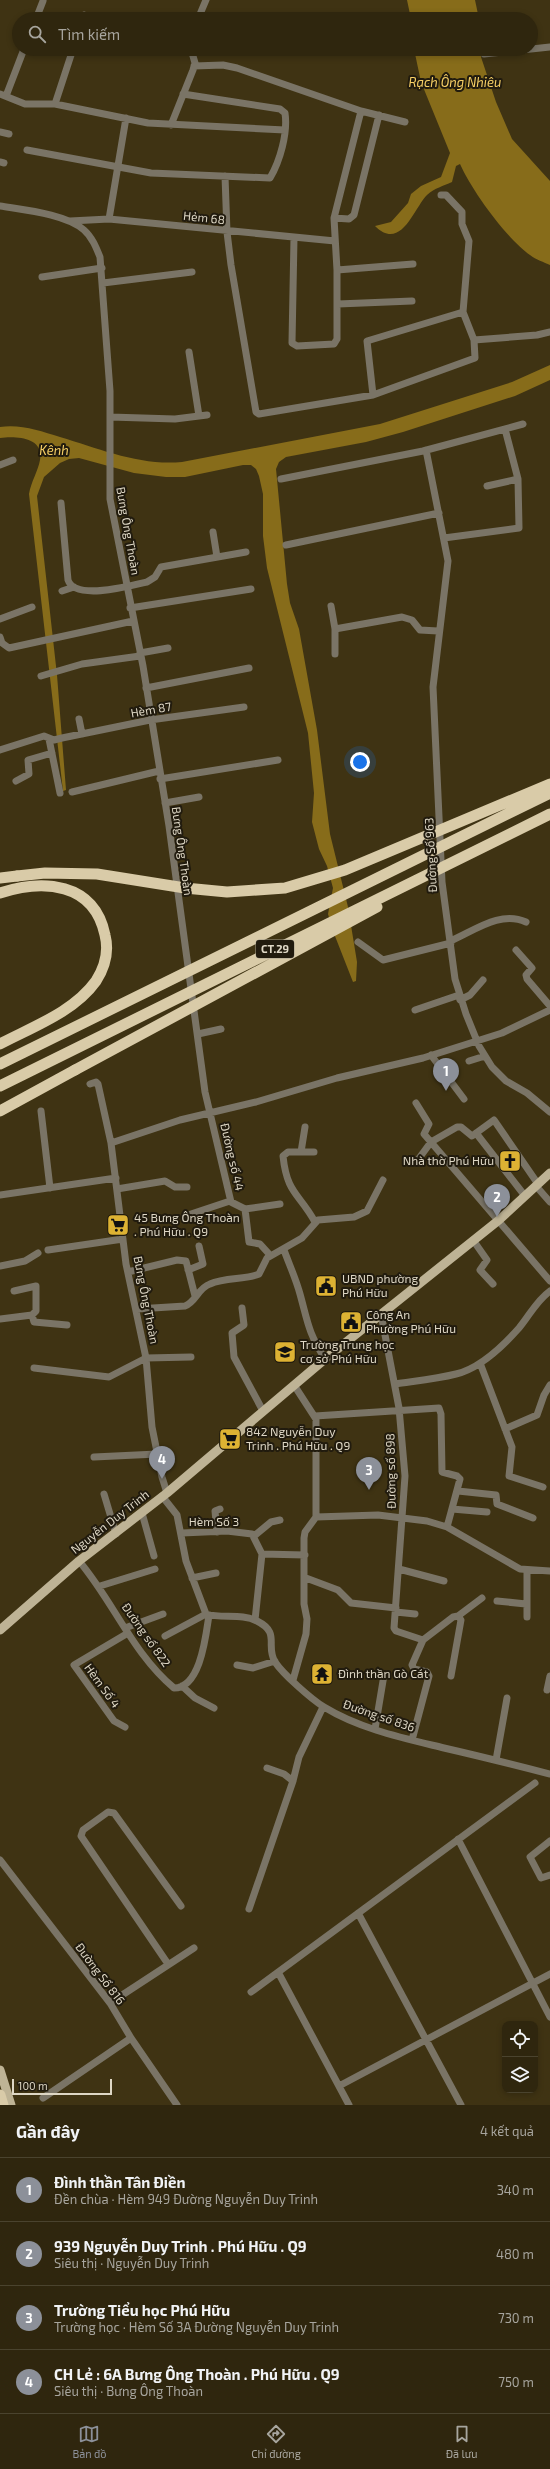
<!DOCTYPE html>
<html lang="vi">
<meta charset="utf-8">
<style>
body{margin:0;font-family:"Exo 2",sans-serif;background:#372e17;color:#f1f3f6}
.controls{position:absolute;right:12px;bottom:12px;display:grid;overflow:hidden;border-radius:8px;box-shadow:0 2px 6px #0003}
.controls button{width:36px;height:36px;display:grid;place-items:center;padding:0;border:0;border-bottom:1px solid #4a432e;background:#2f260e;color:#f1f3f6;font:20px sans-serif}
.scale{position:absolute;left:12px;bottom:10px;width:100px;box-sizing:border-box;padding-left:4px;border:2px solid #ded7c5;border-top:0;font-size:11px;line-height:14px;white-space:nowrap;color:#ded7c5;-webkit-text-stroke:3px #211b0e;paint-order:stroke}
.you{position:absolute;left:360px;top:762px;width:14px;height:14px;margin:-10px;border:3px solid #fff;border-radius:50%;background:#1a73e8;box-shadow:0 0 0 6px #1a73e833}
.badge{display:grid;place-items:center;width:26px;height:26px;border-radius:50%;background:#8c9099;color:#fff;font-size:13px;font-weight:700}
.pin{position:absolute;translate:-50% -33px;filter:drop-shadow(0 1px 2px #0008)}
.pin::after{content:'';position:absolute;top:21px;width:14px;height:12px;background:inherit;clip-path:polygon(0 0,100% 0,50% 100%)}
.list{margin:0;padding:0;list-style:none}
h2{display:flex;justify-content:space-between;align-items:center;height:52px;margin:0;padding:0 16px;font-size:17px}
h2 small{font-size:13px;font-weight:400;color:#a7a59e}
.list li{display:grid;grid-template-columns:26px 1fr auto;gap:12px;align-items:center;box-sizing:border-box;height:64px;padding:0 16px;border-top:1px solid #4a432e}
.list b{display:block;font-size:15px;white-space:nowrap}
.list p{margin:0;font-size:13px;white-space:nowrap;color:#a7a59e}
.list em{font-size:13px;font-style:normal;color:#a7a59e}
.icon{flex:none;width:22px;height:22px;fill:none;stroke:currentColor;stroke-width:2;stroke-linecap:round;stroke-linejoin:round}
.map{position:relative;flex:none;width:550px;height:2105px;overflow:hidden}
.search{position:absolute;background:#2f260e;box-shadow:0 2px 6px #0003;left:12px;right:12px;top:12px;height:44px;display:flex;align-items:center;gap:10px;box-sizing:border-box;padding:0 14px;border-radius:22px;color:#a7a59e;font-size:15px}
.sheet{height:308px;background:#2f260e}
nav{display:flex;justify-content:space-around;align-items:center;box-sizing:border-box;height:56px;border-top:1px solid #4a432e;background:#2f260e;font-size:11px;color:#a7a59e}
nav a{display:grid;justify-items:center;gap:2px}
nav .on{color:#8c9099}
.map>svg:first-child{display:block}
</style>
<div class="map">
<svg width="550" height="2105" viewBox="0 0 550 2105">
<rect width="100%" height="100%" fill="#3f3313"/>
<!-- water -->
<path fill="#876c1a" d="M 407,0 L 475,0 L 479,19 L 411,19 Z
M 414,49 L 481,49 L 481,57 L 496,102 L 512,139 L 550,181 L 550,265 C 544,262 536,260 530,255 C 507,239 472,191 460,164 L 456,166 L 452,182 C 443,186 435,188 427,195 C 414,208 401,252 375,226 L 391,222 L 408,203 L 411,194 L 421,186 L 441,177 L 450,153 L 421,82 Z
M 550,365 L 550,380 L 515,396 L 403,432 L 366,442 L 286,457 L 279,462 L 276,469 L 287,584 L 290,603 L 299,629 L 317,730 L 330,834 L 348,907 L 357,962 L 356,981 L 353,982 L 333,931 L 328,914 L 333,888 L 327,866 L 319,849 L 312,822 L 314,793 L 308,733 L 267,568 L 263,536 L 263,494 L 259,476 L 256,469 L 251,465 L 243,465 L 185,477 L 166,477 L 134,473 L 79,458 L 69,459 L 60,463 L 44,477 L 37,496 L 57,675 L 66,790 L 63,791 L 29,494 C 31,482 38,471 40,460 C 44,437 16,436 0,438 L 0,427 C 21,424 40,431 60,437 C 100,449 140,466 182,462 L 380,424 L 512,382 Z"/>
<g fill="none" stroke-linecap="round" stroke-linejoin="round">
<!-- minor -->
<path stroke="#7a7466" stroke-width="7" d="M 36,19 L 43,1
M 83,19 L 84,15
M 198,19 L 206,0
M 484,54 L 550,47
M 194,66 L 223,65 L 237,68 L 361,111 L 405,122
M 0,94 L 25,104 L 55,104 L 148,123 L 285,130
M 6,96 L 24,49
M 55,104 L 73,49
M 171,125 L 193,70 L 195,63 L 191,49
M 0,132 L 9,134
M 27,150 L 151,173 L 270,178 C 280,161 288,133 285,113 L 280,109 L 183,94
M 0,162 L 4,163
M 225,176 L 227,232 L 231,265 L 256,412 L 259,414 L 373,395 L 475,358 L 474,340 L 463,312 L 469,241 L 462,224 L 462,212 L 446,195 L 441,195
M 0,206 C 24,210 66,214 84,230 C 92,237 96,247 100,257 L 110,391 L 110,499 L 143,666 L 169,826 L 205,1092 L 231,1202 L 245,1209 L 249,1242 L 260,1244 L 270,1255
M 334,218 L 349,219 L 354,215 L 379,115
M 109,219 L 126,118
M 70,221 L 109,219 L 335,241
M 294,238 L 292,343 L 297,346 L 334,344 L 337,339 L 337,270 L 334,218 L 361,111
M 337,270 L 413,264
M 42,277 L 102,268
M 103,283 L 192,272
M 338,304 L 412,301
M 474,340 L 537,335 L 550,332
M 189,352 L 199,416
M 373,395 L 367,341 L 463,312
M 110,417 L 175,419 L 207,415
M 426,450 L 448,561 L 433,687 L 442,882 L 455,979 L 466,1014 L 479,1046 L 492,1067 L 506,1081 L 527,1093 L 550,1112
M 0,465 L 13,460
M 281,479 L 423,451 L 523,424
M 487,486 L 518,479
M 61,503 L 68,580 C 75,601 130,586 147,582 L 155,577 L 161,567 L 246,552
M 213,532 L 217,557
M 444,538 L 519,528 L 518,479 L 505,429
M 286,545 L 439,513
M 62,591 L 74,587
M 331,606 L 335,629 L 335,654
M 130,608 L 251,589
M 0,619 L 32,607
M 335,629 L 402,617 L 412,620 L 420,630 L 438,631
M 0,637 L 2,643 L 9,648 L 133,621
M 140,653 L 168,648
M 41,676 L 82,664 L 140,656
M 146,688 L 249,668
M 79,719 L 82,734
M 49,739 L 60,793
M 0,750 L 44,736 L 54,740 L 62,738 L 150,720 L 244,707
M 160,779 L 278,760
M 16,781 L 29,774 L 28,760 L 52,753
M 72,792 L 159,771
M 165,803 L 199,797
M 450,941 C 474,931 500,910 526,922
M 358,942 L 383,960 L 451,943
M 516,950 L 532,968 L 526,975 L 527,979 L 550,1006
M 460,1000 L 470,995 L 483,980
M 415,1010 L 459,995
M 198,1034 L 221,1029
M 431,1055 L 464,1099
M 469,1061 L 485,1056
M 90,1084 L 96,1082 L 98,1084 L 111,1143
M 416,1103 L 429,1124 L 424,1134 L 550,1281
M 41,1111 L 50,1188
M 476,1133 L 525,1196
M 301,1152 L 305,1127
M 314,1152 L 288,1152 L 283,1156 C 287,1194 299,1193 315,1222
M 417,1161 L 431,1142 L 457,1127 L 461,1127 L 472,1136 L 494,1120 L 538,1184
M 536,1186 L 550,1202
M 117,1189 L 165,1181 L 175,1187 L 187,1187
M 0,1195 L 116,1178
M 245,1209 L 280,1204
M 188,1215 L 230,1201
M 473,1240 L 487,1260 L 480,1270 L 493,1284
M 48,1250 L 123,1239
M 284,1250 C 289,1264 296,1279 300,1294 C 308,1323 308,1332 325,1359
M 0,1266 L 25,1261 L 38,1253
M 188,1270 L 203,1264 L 199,1246
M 128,1272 L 177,1260 L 186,1261 L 195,1296
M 242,1308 L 244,1325 L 232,1333 L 234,1357 L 263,1411
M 137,1309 L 185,1306 C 196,1302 198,1288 210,1284 C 225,1277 246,1280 259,1274 L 267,1258 L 302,1238 L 318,1220 L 354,1217 L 367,1211 L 383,1180
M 381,1314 L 399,1408 L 405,1476 L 394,1628 L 396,1631 L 423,1640
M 32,1315 L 34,1322 L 67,1325
M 0,1319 L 32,1315 L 36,1311 L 36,1286 L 14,1291
M 480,1363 L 512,1447 L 509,1476 L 543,1487
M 34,1368 L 109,1377 L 146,1358 L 191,1357
M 395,1384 C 415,1381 436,1379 456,1374 C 481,1368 503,1346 519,1328 C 530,1315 536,1301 550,1291
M 294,1385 L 316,1419 L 316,1517
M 315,1416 L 439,1408 L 441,1414 L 442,1472 L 457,1476 L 460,1479 L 447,1527
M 505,1429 L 537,1415 L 544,1395 L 550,1385
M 94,1457 L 157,1454
M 458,1491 L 496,1495 L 497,1504 L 533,1518
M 167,1493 L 162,1477 L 152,1427 L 146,1358 L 126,1264 L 111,1143 L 180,1120 L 256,1102 L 337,1078 L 423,1058 L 502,1033 L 550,1010
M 104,1494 L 116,1534
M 162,1496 L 177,1515 L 186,1561 L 206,1614 C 222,1619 241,1613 257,1621 C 281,1633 265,1645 275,1662 C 283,1674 311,1699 324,1707 C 360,1729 403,1738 444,1748 C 479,1756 515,1765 550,1774
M 452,1509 L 487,1512
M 142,1513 L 154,1556
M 316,1517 L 378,1515 L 427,1521 L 447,1527 L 520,1569 L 550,1571
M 217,1532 L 215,1511 L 220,1509
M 182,1533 L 227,1531 L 252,1534 L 262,1554 L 305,1555
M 254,1536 L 271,1522 L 280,1520
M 79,1561 C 113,1601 133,1654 174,1688 C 201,1688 206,1634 209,1615
M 399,1569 L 444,1581
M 192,1578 L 216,1573
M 306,1578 L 338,1590 L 351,1603 L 396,1608
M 100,1586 L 155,1569
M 497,1601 L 526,1604
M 396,1612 L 415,1614
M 458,1616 L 482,1598
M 527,1617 L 527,1570
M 255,1620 L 262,1554
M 125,1628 L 163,1614
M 165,1636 L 206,1614
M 237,1665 L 253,1668 L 275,1661
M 293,1680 L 306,1634 L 307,1619 L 304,1604 L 304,1538 L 305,1532 L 316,1517
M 182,1686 L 195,1698 L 214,1708
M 547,1690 L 550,1676
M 125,1727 L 114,1721 L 74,1665 L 128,1633
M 375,1729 L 384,1675
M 412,1740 L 429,1676 L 427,1672 L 414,1669 L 412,1665 L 423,1640 L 453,1617 L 458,1616 L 461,1620 L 451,1676
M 496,1760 L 507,1698
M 267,1768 L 284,1774 L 293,1781
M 458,1839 L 550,2017
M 550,1841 L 530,1857 L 541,1878 L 550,1875
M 0,1860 L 110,2003 L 131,2038 L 177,2105
M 249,1909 L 293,1781 L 299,1757 L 323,1707
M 358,1913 L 461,2105
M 168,1964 L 81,1836 L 83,1830 L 108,1812 L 114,1813 L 181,1906
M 278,1972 L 349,2105
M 251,1992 L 535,1783
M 110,2003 L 194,1948
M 339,2086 L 550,1974
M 43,2098 L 131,2038"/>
<!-- major -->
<path stroke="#beb395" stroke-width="9" d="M 0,1630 L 79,1561 L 167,1493 L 325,1359 L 499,1220 L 550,1173
M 0,2070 L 11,2105"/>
<!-- highway -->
<path stroke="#d9cba8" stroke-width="11" d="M 0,878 L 17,876
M 0,893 C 43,879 94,882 105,935 C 109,951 105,967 96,981 C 74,1012 32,1027 0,1044
M 0,1111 L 75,1070
M 0,2095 L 3,2105"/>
<!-- highway-bridge -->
<path stroke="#d9cba8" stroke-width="11" d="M 17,876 L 45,873 L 97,874 L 185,888 L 227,892 L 285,888 L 345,870 L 550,784
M 0,1064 L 550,793
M 75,1070 L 377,907
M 0,1086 L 550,814"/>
</g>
<!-- icons -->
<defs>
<g id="church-square" transform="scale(1.15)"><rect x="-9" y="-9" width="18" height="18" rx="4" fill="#ddb233" stroke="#211b0e"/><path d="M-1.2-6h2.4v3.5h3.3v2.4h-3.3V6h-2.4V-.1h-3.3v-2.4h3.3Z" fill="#111"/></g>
<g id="supermarket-square" transform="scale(1.15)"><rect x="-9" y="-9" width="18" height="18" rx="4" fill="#ddb233" stroke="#211b0e"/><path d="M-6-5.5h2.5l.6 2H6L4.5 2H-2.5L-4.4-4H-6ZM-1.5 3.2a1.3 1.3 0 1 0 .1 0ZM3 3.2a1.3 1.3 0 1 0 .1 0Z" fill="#111"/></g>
<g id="civic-square" transform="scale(1.15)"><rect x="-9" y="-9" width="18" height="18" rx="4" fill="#ddb233" stroke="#211b0e"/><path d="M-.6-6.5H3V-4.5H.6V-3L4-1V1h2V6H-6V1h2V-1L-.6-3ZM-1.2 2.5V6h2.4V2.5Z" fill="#111"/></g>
<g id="school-square" transform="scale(1.15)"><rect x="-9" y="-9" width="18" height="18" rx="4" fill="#ddb233" stroke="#211b0e"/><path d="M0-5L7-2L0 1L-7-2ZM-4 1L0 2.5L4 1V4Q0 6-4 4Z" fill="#111"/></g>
<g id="temple-square" transform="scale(1.15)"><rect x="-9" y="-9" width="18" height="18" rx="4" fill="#ddb233" stroke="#211b0e"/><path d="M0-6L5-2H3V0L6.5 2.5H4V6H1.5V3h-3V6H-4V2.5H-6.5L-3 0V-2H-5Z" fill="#111"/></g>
</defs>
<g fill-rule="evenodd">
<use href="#church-square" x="510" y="1161"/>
<use href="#supermarket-square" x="118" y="1225"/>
<use href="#civic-square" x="326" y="1286"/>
<use href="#civic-square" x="351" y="1322"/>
<use href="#school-square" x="285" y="1352"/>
<use href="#supermarket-square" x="230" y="1439"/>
<use href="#temple-square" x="322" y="1674"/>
</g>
<g text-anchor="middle" stroke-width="4" stroke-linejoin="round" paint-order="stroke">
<!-- shield labels -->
<rect fill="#211b0e" stroke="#a59f8e" stroke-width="1" x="256" y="940" width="38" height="18" rx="3"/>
<g font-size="11" font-weight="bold" fill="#ded7c5">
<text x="275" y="953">CT.29</text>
</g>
<!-- street labels -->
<g font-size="12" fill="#ded7c5" stroke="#211b0e">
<text transform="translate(204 218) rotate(6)" y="4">Hẻm 68</text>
<text transform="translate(128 531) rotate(80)" y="4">Bưng Ông Thoàn</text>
<text transform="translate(151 710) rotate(-10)" y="4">Hèm 87</text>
<text transform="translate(182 851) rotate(82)" y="4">Bưng Ông Thoàn</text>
<text transform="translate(431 855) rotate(-93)" y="4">Đường Số 963</text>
<text transform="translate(232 1157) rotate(77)" y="4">Đường số 44</text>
<text transform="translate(146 1300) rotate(79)" y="4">Bưng Ông Thoàn</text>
<text transform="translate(391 1471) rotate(-91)" y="4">Đường số 898</text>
<text transform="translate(110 1522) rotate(-38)" y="4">Nguyễn Duy Trinh</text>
<text x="214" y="1526">Hèm Số 3</text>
<text transform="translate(146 1635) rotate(55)" y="4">Đường số 822</text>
<text transform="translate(102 1686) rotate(54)" y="4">Hèm Số 4</text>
<text transform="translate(379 1716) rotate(19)" y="4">Đường số 836</text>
<text transform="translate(100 1974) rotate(53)" y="4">Đường Số 816</text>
</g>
<!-- poi labels -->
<g font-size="12" fill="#ded7c5" stroke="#211b0e" text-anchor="start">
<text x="494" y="1165" text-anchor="end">Nhà thờ Phú Hữu</text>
<text x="134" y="1222">45 Bưng Ông Thoàn<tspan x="134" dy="14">. Phú Hữu . Q9</tspan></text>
<text x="342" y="1283">UBND phường<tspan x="342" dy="14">Phú Hữu</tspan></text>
<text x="366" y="1319">Công An<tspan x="366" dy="14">Phường Phú Hữu</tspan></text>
<text x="300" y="1349">Trường Trung học<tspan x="300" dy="14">cơ sở Phú Hữu</tspan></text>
<text x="246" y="1436">842 Nguyễn Duy<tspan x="246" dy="14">Trinh . Phú Hữu . Q9</tspan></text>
<text x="338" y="1678">Đình thần Gò Cát</text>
</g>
<!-- water labels -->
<g font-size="13" font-style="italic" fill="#f6cf65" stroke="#211b0e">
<text x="455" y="87">Rạch Ông Nhiêu</text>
<text x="54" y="455">Kênh</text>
</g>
</g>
</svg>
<div class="controls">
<button><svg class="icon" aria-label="locate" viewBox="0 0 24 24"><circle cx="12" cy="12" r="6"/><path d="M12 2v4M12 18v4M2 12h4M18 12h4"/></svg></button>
<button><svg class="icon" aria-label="layers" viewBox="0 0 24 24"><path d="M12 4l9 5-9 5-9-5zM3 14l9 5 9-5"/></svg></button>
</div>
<div class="scale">100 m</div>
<div class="you"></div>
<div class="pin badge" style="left:446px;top:1091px">1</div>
<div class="pin badge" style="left:497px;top:1217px">2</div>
<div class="pin badge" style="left:369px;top:1490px">3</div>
<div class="pin badge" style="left:162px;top:1479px">4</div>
<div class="search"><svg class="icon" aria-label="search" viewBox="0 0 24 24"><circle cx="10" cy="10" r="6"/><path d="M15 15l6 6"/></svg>Tìm kiếm</div>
</div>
<section class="sheet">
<h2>Gần đây<small>4 kết quả</small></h2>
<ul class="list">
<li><span class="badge">1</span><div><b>Đình thần Tân Điền</b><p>Đền chùa · Hèm 949 Đường Nguyễn Duy Trinh</p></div><em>340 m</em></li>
<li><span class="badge">2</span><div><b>939 Nguyễn Duy Trinh . Phú Hữu . Q9</b><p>Siêu thị · Nguyễn Duy Trinh</p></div><em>480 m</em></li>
<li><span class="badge">3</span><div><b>Trường Tiểu học Phú Hữu</b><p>Trường học · Hèm Số 3A Đường Nguyễn Duy Trinh</p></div><em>730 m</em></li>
<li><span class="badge">4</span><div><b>CH Lẻ : 6A Bưng Ông Thoàn . Phú Hữu . Q9</b><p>Siêu thị · Bưng Ông Thoàn</p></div><em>750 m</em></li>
</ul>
</section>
<nav>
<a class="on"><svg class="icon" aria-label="map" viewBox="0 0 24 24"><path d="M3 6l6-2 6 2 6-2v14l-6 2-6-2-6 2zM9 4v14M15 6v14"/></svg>Bản đồ</a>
<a><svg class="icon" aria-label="directions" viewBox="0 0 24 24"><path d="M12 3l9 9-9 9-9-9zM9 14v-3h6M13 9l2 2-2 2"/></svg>Chỉ đường</a>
<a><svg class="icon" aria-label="saved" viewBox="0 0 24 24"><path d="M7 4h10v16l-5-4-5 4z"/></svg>Đã lưu</a>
</nav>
